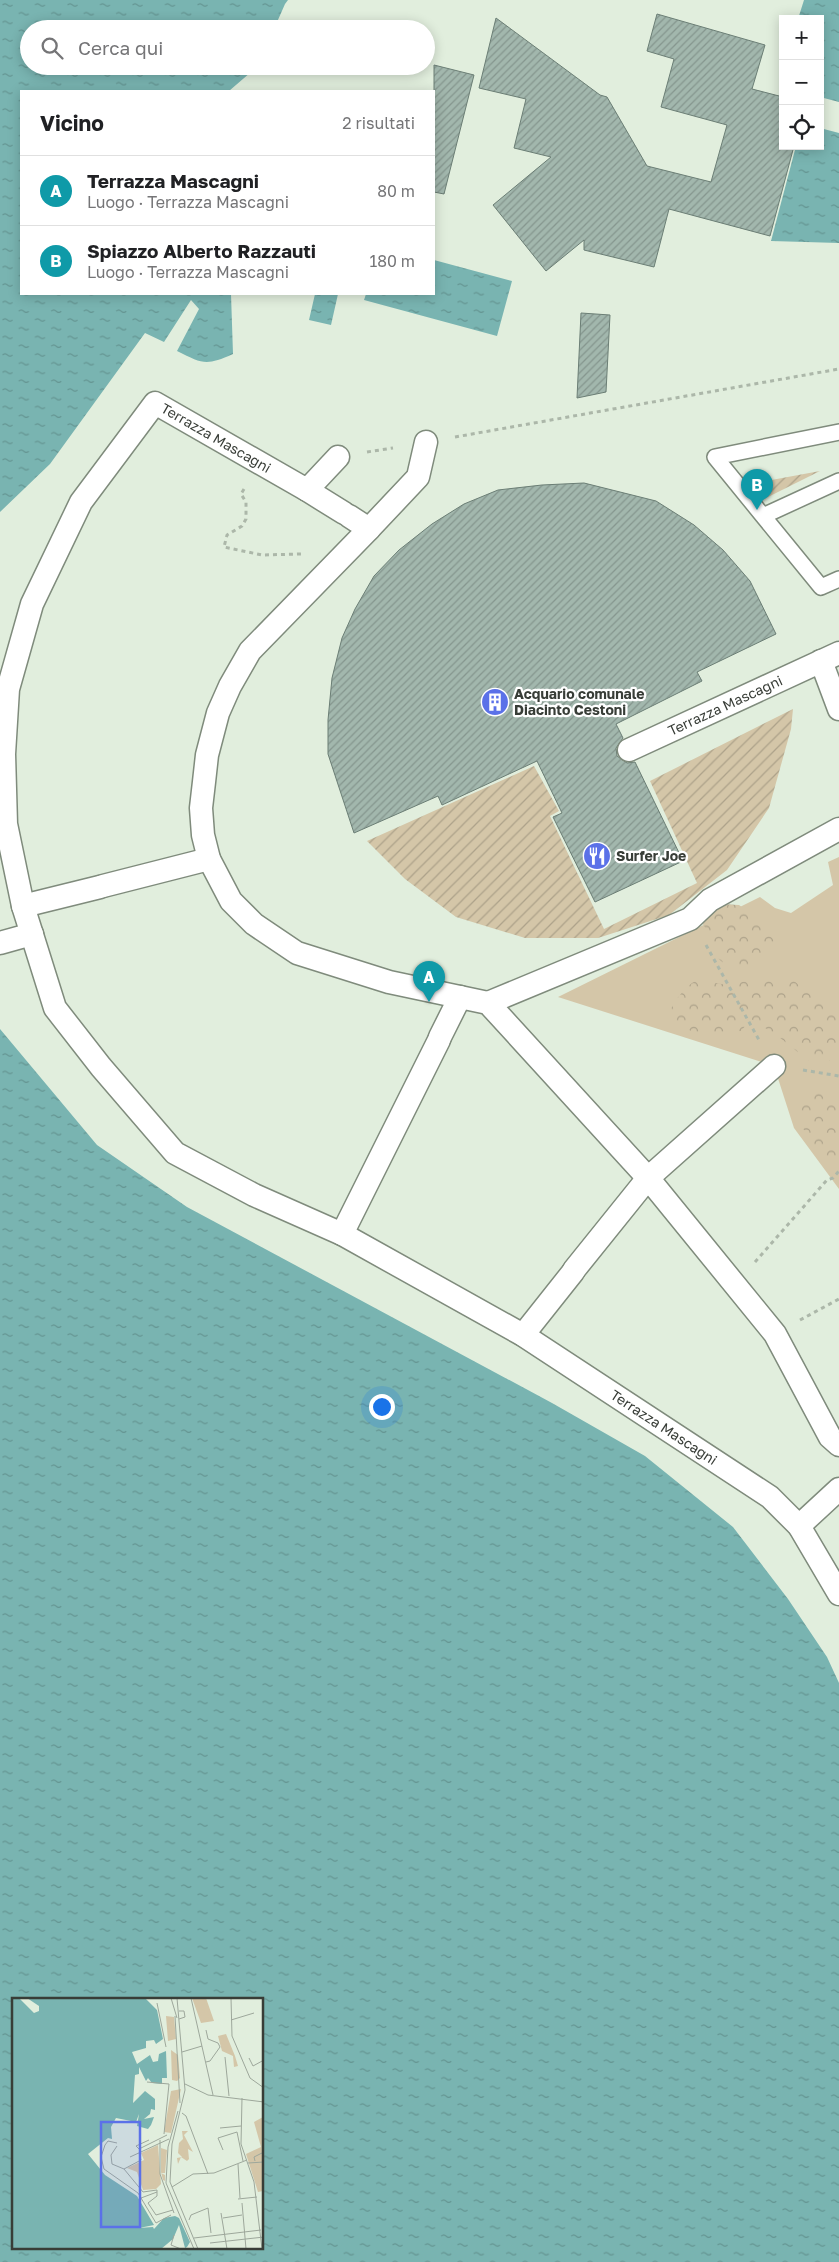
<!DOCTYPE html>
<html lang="it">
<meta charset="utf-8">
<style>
body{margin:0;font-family:"Golos Text",sans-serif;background:#f6f6f6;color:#202124}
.controls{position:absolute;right:15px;top:15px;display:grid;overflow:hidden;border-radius:0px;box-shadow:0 2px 12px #0003}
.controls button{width:45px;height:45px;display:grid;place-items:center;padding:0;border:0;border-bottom:1px solid #e0e0e0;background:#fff;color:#202124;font:25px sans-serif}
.you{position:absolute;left:381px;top:1406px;width:18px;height:18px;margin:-12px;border:4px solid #fff;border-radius:50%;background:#1a73e8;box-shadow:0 0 0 8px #1a73e833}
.badge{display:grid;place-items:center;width:32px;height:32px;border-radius:50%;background:#5b71e8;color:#fff;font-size:16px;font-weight:700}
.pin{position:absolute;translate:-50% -41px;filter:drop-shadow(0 1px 2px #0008)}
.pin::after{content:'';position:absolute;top:26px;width:18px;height:15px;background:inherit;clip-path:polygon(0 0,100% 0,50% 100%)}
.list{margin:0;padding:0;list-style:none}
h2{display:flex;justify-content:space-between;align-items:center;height:65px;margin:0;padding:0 20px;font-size:21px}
h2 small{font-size:16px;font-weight:400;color:#757577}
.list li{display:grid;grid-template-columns:32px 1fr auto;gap:15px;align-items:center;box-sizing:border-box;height:70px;padding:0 20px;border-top:1px solid #e0e0e0}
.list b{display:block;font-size:19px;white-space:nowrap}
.list p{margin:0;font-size:16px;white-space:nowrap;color:#757577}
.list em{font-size:16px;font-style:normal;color:#757577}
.icon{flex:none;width:28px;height:28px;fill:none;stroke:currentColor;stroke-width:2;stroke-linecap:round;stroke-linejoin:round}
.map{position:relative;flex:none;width:839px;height:2262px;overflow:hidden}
.search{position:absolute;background:#fff;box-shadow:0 2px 12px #0003;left:20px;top:20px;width:415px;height:55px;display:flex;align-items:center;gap:12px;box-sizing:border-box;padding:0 18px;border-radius:28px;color:#757577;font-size:19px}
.panel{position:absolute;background:#fff;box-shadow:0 2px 12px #0003;left:20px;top:90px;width:415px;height:205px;border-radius:0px}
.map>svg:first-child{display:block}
</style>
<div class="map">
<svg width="839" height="2262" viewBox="0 0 839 2262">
<defs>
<pattern id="forest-crowns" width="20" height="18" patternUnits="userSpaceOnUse" patternTransform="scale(1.25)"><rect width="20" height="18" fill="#d4c6a8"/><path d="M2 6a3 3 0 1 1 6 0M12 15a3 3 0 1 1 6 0" fill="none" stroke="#ada28a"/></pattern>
<pattern id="garden-furrows" width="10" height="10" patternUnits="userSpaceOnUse" patternTransform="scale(1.25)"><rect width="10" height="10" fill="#d4c6a8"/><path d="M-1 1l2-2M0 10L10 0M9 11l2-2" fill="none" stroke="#ada28a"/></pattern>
<pattern id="water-ripples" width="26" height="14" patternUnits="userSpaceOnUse" patternTransform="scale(1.25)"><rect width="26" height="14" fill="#79b4b1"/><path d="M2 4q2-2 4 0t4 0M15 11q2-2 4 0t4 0" fill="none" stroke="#649491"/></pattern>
<pattern id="building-hatch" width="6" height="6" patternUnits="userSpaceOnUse" patternTransform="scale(1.25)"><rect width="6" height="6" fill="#a2b7ad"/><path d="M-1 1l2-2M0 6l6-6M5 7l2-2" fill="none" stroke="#85968e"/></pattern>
</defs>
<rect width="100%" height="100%" fill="#e1eedd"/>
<!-- green -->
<path fill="#d4c6a8" d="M 839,857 L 839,1189 L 794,1128 L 774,1066 L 558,997 L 760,897 L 775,908 L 791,913 L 833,885 L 828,862 Z"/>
<!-- forest -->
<path fill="url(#forest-crowns)" d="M 721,904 L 739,905 L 746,910 L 755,923 L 772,935 L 776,943 L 768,956 L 752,969 C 732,968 717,966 710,943 C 708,935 707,928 701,922 Z
M 773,976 L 790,978 L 827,1006 L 839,1013 L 839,1049 L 829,1061 L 809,1061 L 779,1037 L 751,1019 L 741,1031 L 725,1032 L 715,1037 L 702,1036 L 674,1023 L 668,1017 C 671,1004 689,979 703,979 C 710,980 716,984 722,984 C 735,985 758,978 773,976 Z
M 810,1090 L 822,1090 L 839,1097 L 839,1162 C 809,1161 795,1120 803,1094 Z"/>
<!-- garden -->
<path fill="url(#garden-furrows)" d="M 820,471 L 760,501 L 744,485 Z
M 793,709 L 791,729 L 769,808 L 727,870 L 669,915 L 598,938 L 525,938 L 456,917 L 405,879 L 367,841 L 534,766 L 559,811 L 550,816 L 604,929 L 697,883 L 650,781 Z"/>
<!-- water -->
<path fill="url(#water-ripples)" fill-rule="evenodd" d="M 0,0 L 288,0 L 285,4 L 274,29 L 29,29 L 29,66 L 258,66 L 229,91 L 21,91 L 21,294 L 231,294 L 233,354 C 206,366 203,364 177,351 L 199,309 L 191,300 L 164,342 L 145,333 L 50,464 L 0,512 Z
M 804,0 L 839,0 L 839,102 L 820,97 L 820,19 L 798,19 Z
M 820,128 L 839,133 L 839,243 L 771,241 L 796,146 L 820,146 Z
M 434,260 L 512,281 L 497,336 L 364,300 L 366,294 L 434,294 Z
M 315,294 L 338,294 L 331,325 L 309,320 Z
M 0,1029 L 97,1145 L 187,1207 L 552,1403 L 645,1456 L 733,1527 L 788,1599 L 827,1657 L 839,1683 L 839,2262 L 0,2262 ZM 14,2000 L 262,2000 L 262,2248 L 14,2248 Z"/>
<!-- building -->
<path fill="url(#building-hatch)" stroke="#6b7e75" d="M 657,14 L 765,45 L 752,89 L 783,97 L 783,146 L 794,146 L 770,236 L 669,209 L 654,267 L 584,250 L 584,240 L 546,271 L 493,205 L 551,157 L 514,148 L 526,99 L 479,88 L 496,18 L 600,95 L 607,97 L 647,166 L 711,182 L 727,125 L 661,107 L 674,59 L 647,51 Z
M 434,65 L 474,75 L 444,194 L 434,192 Z
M 581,313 L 610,315 L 606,392 L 577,398 Z
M 584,483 L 656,501 L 694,525 L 723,550 L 750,581 L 776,634 L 697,672 L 702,681 L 616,724 L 623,738 L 616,748 L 617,756 L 627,763 L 635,762 L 683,861 L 595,902 L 553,817 L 562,813 L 537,761 L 442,805 L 438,796 L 354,833 L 328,754 L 328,720 L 332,678 L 342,638 L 355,609 L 374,576 L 399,550 L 432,524 L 464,504 L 498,490 L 542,485 Z"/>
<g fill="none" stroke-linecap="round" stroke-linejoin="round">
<!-- service casing -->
<g stroke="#7f8b7c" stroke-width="18">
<path id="service" d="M 839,481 L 763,516 L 821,587 L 839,579
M 763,516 L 715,457 L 839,432"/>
</g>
<!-- pedestrian casing -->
<g stroke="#7f8b7c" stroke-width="25">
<g id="pedestrian">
<path id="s1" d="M 338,457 L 307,490 L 155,403 L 81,502 L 32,604 L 8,689 L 4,754 L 6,824 L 23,906 L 55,1008 L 101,1067 L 175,1153 L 254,1195 L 342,1234 L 523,1335 L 770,1497 L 799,1526 L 839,1594"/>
<path d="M 307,490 L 344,513"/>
<path d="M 349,516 L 369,529 L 250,651 L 230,686 L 218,713 L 207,755 L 204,782 L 201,808 L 203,835 L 209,859 L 231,901 L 254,924 L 297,953 L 389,982 L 488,1003 L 648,1178 L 775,1334 L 830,1437 L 839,1445"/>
<path d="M 369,529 L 418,477 L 426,442"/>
<path d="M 821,661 L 839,709"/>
<path id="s2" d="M 629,750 L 839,653"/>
<path d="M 103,886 L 209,859"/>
<path d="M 23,906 L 100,887"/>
<path d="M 0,943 L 32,934"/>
<path d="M 488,1003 L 690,919 L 710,900 L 839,829"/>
<path d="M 440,1037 L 460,997"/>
<path d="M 342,1234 L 439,1040"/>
<path d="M 574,1270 L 648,1178 L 774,1066"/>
<path d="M 523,1335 L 573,1272"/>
<path d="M 799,1526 L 839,1489"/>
</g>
</g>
<!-- path -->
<path stroke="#acb7a9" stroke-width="3" stroke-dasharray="4 4" stroke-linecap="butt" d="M 455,437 L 839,369
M 367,452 L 393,448
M 244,489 L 241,494 L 246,502 L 246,519 L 242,526 L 227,535 L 224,547 L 262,555 L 301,554
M 706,945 L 759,1040
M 803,1070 L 839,1076
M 755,1262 L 827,1180 L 833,1178 L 839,1171
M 800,1320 L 839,1299"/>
<!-- service -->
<use href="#service" stroke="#fff" stroke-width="15"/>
<!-- pedestrian -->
<use href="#pedestrian" stroke="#fff" stroke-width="22"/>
</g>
<!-- icons -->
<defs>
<g id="building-disc" transform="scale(1.4375)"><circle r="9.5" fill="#5b71e8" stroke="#fff"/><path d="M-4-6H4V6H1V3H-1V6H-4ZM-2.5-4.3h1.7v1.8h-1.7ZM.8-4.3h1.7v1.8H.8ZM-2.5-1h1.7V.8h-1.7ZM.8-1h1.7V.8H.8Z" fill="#fff"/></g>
<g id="restaurant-disc" transform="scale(1.4375)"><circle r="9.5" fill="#5b71e8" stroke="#fff"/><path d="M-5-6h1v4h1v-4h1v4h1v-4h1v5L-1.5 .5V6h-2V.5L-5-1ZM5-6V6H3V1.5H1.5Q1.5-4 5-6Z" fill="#fff"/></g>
</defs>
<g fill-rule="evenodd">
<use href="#building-disc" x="495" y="702"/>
<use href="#restaurant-disc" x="597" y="856"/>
</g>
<g text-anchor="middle" stroke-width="4.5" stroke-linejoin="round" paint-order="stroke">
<!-- street labels -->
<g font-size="14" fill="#383d37" stroke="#fff">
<text transform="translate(216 438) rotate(30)" y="5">Terrazza Mascagni</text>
<text dy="5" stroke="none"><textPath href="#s2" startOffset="106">Terrazza Mascagni</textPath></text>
<text dy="5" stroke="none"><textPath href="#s1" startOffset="1621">Terrazza Mascagni</textPath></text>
</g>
<!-- poi labels -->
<g font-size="14" font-weight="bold" fill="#383d37" stroke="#fff" text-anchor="start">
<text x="514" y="699">Acquario comunale<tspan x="514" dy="16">Diacinto Cestoni</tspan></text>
<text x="616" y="861">Surfer Joe</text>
</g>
</g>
<!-- overview -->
<g transform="translate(12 1998)">
<rect width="251" height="251" fill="#e1eedd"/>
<path d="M 180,0 L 194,0 L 202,23 L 189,25 ZM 251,119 L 251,193 L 246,194 L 234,156 L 249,149 L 242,124 ZM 146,147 L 149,186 L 144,191 L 131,192 L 125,174 L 115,170 L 132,162 L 129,155 Z" fill="#d4c6a8"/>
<path d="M 154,18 L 162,19 L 164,41 L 156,43 ZM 214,36 L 223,58 L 226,68 L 222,69 L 221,58 L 210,53 L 206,38 ZM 159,52 L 166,57 L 168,80 L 165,83 L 160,82 ZM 169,91 L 159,135 L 152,134 L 159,93 ZM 149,150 L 155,152 L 153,175 L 149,175 L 153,177 L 153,183 L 151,182 L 149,174 Z" fill="#d4c6a8"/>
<path d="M 170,133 L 176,133 L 172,137 L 181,154 L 176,151 L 177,161 L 175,163 L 169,159 L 166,166 L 165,160 L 170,159 L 166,155 L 167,145 L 171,141 Z" fill="#d4c6a8"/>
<path d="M 0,0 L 7,0 L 22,15 L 27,13 L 27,8 L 15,0 L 133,0 L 145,12 L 151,41 L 144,46 L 142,42 L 134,43 L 134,50 L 120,54 L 125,66 L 138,57 L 141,64 L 146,63 L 147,56 L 154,53 L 155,80 L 150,80 L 150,86 L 140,85 L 136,80 L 134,83 L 127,69 L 127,76 L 123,77 L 121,105 L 133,93 L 143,101 L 143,112 L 139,111 L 138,116 L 132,121 L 142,119 L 139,127 L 136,131 L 125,128 L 127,116 L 124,124 L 104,120 L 99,129 L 100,141 L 96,140 L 76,156 L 93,177 L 125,198 L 142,227 L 127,230 L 141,229 L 142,231 L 152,220 L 163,218 L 167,220 L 178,244 L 175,249 L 173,250 L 167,227 L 161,241 L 149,251 L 0,251 Z" fill="#79b4b1"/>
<path fill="none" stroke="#9da79b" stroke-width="1" d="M 165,0 L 173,92 L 160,146 L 158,184 L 186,251M 165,0 L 159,0 L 165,20M 179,0 L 201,97M 219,0 L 220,38 L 238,80 L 252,90M 145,5 L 154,49M 167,13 L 172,13 L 173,19 L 167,21M 163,18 L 168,105M 219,22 L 242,15M 170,54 L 190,48M 213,59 L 217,98M 237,60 L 241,68 L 252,62M 194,64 L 198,63 L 208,49 L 206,45 L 196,41 L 194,32M 135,84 L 157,86 L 152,136M 173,86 L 196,97 L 252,104M 230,100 L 229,146 L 242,184 L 250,251M 166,113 L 156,149 L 154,185 L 182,251M 170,115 L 174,118 L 196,176M 208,130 L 229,128M 137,142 L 124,148 L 127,151 L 155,137M 148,142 L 148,176 L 162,215M 105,145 L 96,143 L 93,147 L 89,159 L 92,171 L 126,195 L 144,225 L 159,217M 105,148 L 99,157 L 100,166 L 112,171 L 131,194 L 145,192 L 145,198 L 136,205 L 144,217 L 161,212M 211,152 L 206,140 L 225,134 L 231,163M 118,159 L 157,141M 243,163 L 242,159 L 252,154M 236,165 L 252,164M 226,166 L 228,200M 112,171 L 129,162 L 127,155M 160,189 L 181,176 L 202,175 L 235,162M 129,200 L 145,194M 226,201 L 245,199M 230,205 L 234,251M 209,215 L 215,251M 211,220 L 230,217M 177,222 L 179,217 L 196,210 L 199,235M 162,237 L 159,247 L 169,251M 182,240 L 249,232M 198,245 L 252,239"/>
<path fill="#5b71e8" fill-opacity="0.15" stroke="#5b71e8" stroke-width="2.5" d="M 89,124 L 128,124 L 128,229 L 89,229 Z"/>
<rect width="251" height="251" fill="none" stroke="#383d37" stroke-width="2.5"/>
</g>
</svg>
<div class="controls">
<button>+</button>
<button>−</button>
<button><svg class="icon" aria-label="locate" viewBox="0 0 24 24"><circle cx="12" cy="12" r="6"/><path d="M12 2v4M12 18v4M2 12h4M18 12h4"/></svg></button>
</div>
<div class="you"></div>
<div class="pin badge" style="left:429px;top:1002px;background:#0f9aa8">A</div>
<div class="pin badge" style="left:757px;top:510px;background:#0f9aa8">B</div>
<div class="search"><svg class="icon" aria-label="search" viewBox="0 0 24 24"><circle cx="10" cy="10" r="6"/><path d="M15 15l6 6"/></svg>Cerca qui</div>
<section class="panel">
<h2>Vicino<small>2 risultati</small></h2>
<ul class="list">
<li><span class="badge" style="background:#0f9aa8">A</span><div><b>Terrazza Mascagni</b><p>Luogo · Terrazza Mascagni</p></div><em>80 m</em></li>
<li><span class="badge" style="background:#0f9aa8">B</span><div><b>Spiazzo Alberto Razzauti</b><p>Luogo · Terrazza Mascagni</p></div><em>180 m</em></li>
</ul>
</section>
</div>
